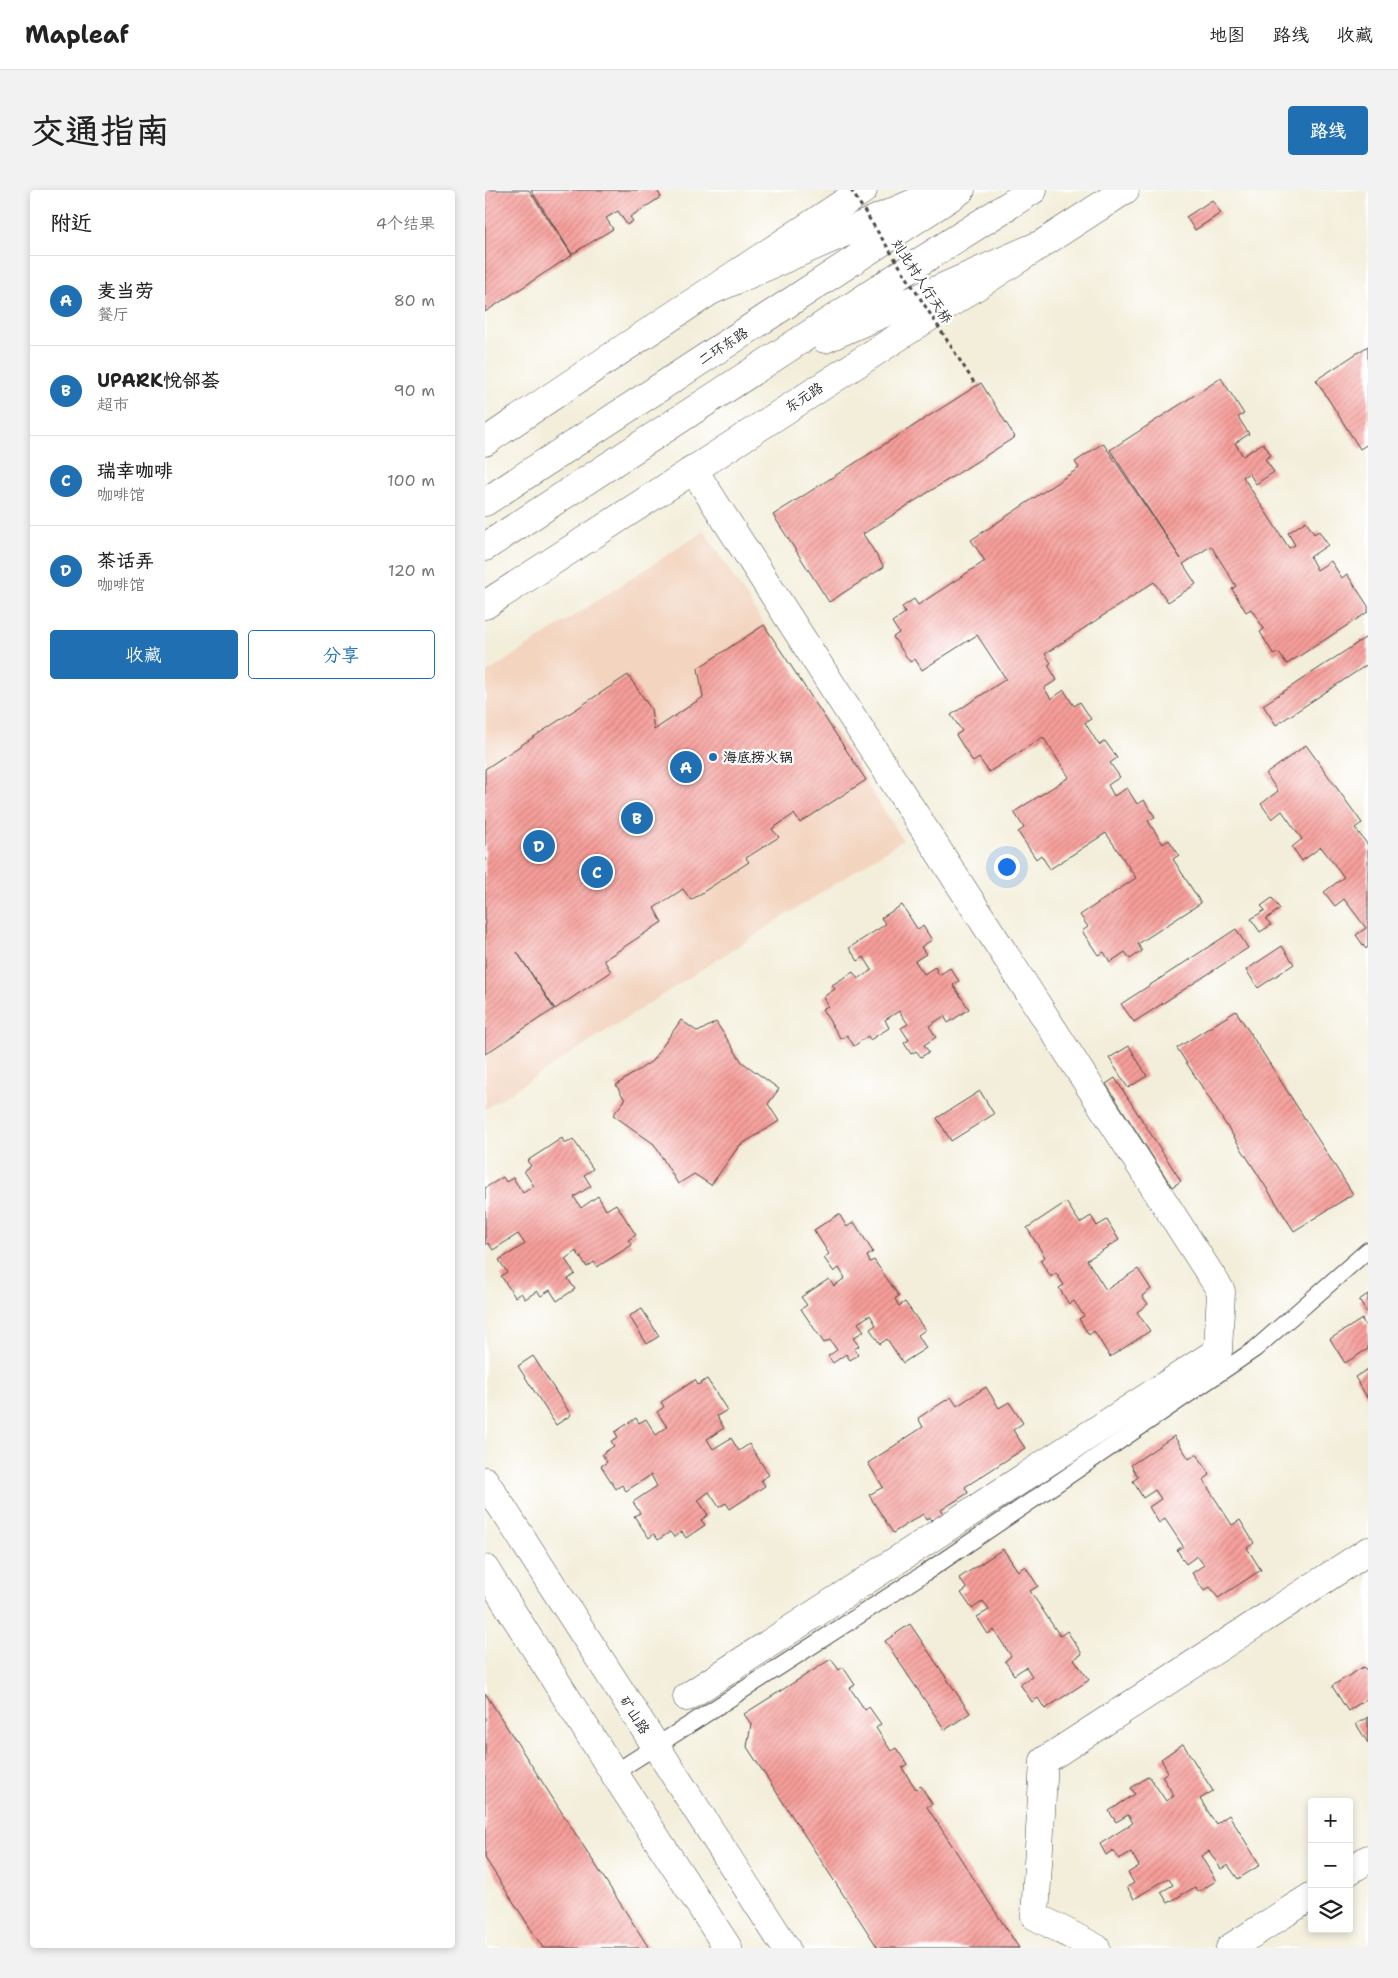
<!DOCTYPE html>
<html lang="zh">
<meta charset="utf-8">
<style>
body{margin:0;font-family:"Shantell Sans","LXGW WenKai TC",sans-serif;background:#f2f2f2;color:#222}
.controls{position:absolute;right:15px;bottom:15px;display:grid;overflow:hidden;border-radius:5px;box-shadow:0 2px 8px #0003}
.controls button{width:45px;height:45px;display:grid;place-items:center;padding:0;border:0;border-bottom:1px solid #e0e0e0;background:#fff;color:#222;font:25px sans-serif}
.you{position:absolute;left:521px;top:676px;width:18px;height:18px;margin:-12px;border:4px solid #fff;border-radius:50%;background:#1a73e8;box-shadow:0 0 0 8px #1a73e833}
.badge{display:grid;place-items:center;width:32px;height:32px;border-radius:50%;background:#1f6fb2;color:#fff;font-size:16px;font-weight:700}
.pin{position:absolute;translate:-50% -50%;border:2px solid #fff;box-shadow:0 1px 5px #0006}
.list{margin:0;padding:0;list-style:none}
h2{display:flex;justify-content:space-between;align-items:center;height:65px;margin:0;padding:0 20px;font-size:21px}
h2 small{font-size:16px;font-weight:400;color:#767676}
.list li{display:grid;grid-template-columns:32px 1fr auto;gap:15px;align-items:center;box-sizing:border-box;height:90px;padding:0 20px;border-top:1px solid #e0e0e0}
.list b{display:block;font-size:19px;white-space:nowrap}
.list p{margin:0;font-size:16px;white-space:nowrap;color:#767676}
.list em{font-size:16px;font-style:normal;color:#767676}
.actions{display:flex;gap:10px;padding:15px 20px}
.actions a{flex:1;padding:11px 0;border:1px solid #1f6fb2;border-radius:5px;text-align:center;font-size:18px;color:#1f6fb2}
.actions .main{background:#1f6fb2;color:#fff}
.icon{flex:none;width:28px;height:28px;fill:none;stroke:currentColor;stroke-width:2;stroke-linecap:round;stroke-linejoin:round}
.map{position:relative;flex:none;width:883px;height:1758px;overflow:hidden;border-radius:5px}
header{display:flex;align-items:center;gap:30px;box-sizing:border-box;height:70px;padding:0 25px;background:#fff;border-bottom:1px solid #e0e0e0}
header strong{font-size:24px}
nav{display:flex;gap:28px;margin-inline-start:auto;font-size:18px}
.intro{display:flex;align-items:center;justify-content:space-between;box-sizing:border-box;height:120px;padding:0 30px}
h1{margin:0;font-size:35px}
.button{padding:12px 22px;border-radius:5px;background:#1f6fb2;color:#fff;font-size:18px;font-weight:700}
main{display:flex;gap:30px;padding:0 30px}
aside{flex:1;background:#fff;border-radius:5px;box-shadow:0 2px 8px #0003}
.map>svg:first-child{display:block}
</style>
<header>
<strong>Mapleaf</strong>
<nav><a>地图</a><a>路线</a><a>收藏</a></nav>
</header>
<div class="intro"><h1>交通指南</h1><a class="button">路线</a></div>
<main>
<aside>
<h2>附近<small>4个结果</small></h2>
<ul class="list">
<li><span class="badge">A</span><div><b>麦当劳</b><p>餐厅</p></div><em>80 m</em></li>
<li><span class="badge">B</span><div><b>UPARK悦邻荟</b><p>超市</p></div><em>90 m</em></li>
<li><span class="badge">C</span><div><b>瑞幸咖啡</b><p>咖啡馆</p></div><em>100 m</em></li>
<li><span class="badge">D</span><div><b>茶话弄</b><p>咖啡馆</p></div><em>120 m</em></li>
</ul>
<div class="actions"><a class="main">收藏</a><a>分享</a></div>
</aside>
<div class="map">
<svg width="883" height="1758" viewBox="0 0 883 1758">
<defs>
<pattern id="building-hatch" width="6" height="6" patternUnits="userSpaceOnUse" patternTransform="scale(1.25)"><rect width="6" height="6" fill="#f79e9a"/><path d="M-1 1l2-2M0 6l6-6M5 7l2-2" fill="none" stroke="#c8817e"/></pattern>
</defs>
<rect width="100%" height="100%" fill="#fff"/>
<filter id="ink" filterUnits="userSpaceOnUse"><feTurbulence type="fractalNoise" baseFrequency=".02" numOctaves="2"/><feDisplacementMap in="SourceGraphic" scale="10" xChannelSelector="R" yChannelSelector="G"/><feConvolveMatrix kernelMatrix="1 2 1 2 8 2 1 2 1" color-interpolation-filters="sRGB"/></filter>
<filter id="wash" filterUnits="userSpaceOnUse"><feTurbulence type="fractalNoise" baseFrequency=".0096" numOctaves="4" result="noise"/><feDisplacementMap in="SourceGraphic" scale="20" xChannelSelector="R" yChannelSelector="G"/><feGaussianBlur stdDeviation="1.12" result="paint"/><feColorMatrix in="noise" values="0 0 0 0 0 0 0 0 0 0 0 0 0 0 0 0 0 1.4 0 .05"/><feComposite in="paint" operator="in"/></filter>
<g filter="url(#wash)">
<rect width="100%" height="100%" fill="#f3eeda"/>
<!-- built -->
<path fill="#f3d4bf" d="M 219,341 L 418,650 L 0,919 L 0,484 Z"/>
<g id="blocks">
<!-- building -->
<path fill="url(#building-hatch)" d="M 0,0 L 44,0 L 87,65 L 0,122 Z
M 46,0 L 172,0 L 176,7 L 145,27 L 148,31 L 142,35 L 133,21 L 121,28 L 128,39 L 87,64 Z
M 727,10 L 736,23 L 710,40 L 701,27 Z
M 883,156 L 883,254 L 875,259 L 831,190 Z
M 736,188 L 759,224 L 753,227 L 764,244 L 750,253 L 758,266 L 778,253 L 786,265 L 780,269 L 789,282 L 771,294 L 764,283 L 758,287 L 804,358 L 810,355 L 803,343 L 821,331 L 829,344 L 834,341 L 843,355 L 825,367 L 832,380 L 846,371 L 857,388 L 862,384 L 883,416 L 883,422 L 802,474 L 793,462 L 789,465 L 775,442 L 779,439 L 766,419 L 761,422 L 747,399 L 751,396 L 726,356 L 698,374 L 711,394 L 683,412 L 669,392 L 560,464 L 566,473 L 563,475 L 572,490 L 559,498 L 566,509 L 579,500 L 589,516 L 595,512 L 606,529 L 600,533 L 614,555 L 620,551 L 632,568 L 625,573 L 635,587 L 623,595 L 629,606 L 642,598 L 652,614 L 659,610 L 670,627 L 663,631 L 678,654 L 684,650 L 694,665 L 688,669 L 716,713 L 653,754 L 657,761 L 645,769 L 640,762 L 625,772 L 619,762 L 613,765 L 597,741 L 603,737 L 595,725 L 651,688 L 621,643 L 565,679 L 556,665 L 551,669 L 533,642 L 539,638 L 529,622 L 584,587 L 558,547 L 504,582 L 494,568 L 488,572 L 471,545 L 477,541 L 466,525 L 521,489 L 492,445 L 437,480 L 430,469 L 425,472 L 408,447 L 414,443 L 407,432 L 420,423 L 417,417 L 429,409 L 433,415 L 500,371 L 486,350 L 594,278 L 590,272 L 618,253 L 696,369 L 625,260 Z
M 496,193 L 530,247 L 378,344 L 399,377 L 344,412 L 288,325 Z
M 279,435 L 381,590 L 315,633 L 309,624 L 287,639 L 294,647 L 261,668 L 264,672 L 206,710 L 198,699 L 169,718 L 177,732 L 119,770 L 126,782 L 70,819 L 32,762 L 69,819 L 0,864 L 0,579 L 143,485 L 166,519 L 169,540 L 218,507 L 213,478 Z
M 883,446 L 883,474 L 791,535 L 778,515 Z
M 821,555 L 877,633 L 870,638 L 883,655 L 883,757 L 881,759 L 871,745 L 881,738 L 859,709 L 850,716 L 839,702 L 859,687 L 836,657 L 817,671 L 807,657 L 817,649 L 797,621 L 787,629 L 776,614 L 793,601 L 781,584 Z
M 787,708 L 795,719 L 781,729 L 786,735 L 775,742 L 766,729 L 780,720 L 776,716 Z
M 417,715 L 433,740 L 438,736 L 447,750 L 436,757 L 441,764 L 430,771 L 439,784 L 450,777 L 454,785 L 465,778 L 474,791 L 468,795 L 484,819 L 463,833 L 459,826 L 444,836 L 451,847 L 439,855 L 444,862 L 436,867 L 431,861 L 426,864 L 419,853 L 424,850 L 416,838 L 423,834 L 414,821 L 400,830 L 404,838 L 385,850 L 383,846 L 369,856 L 362,845 L 356,849 L 337,819 L 343,816 L 338,807 L 350,799 L 347,795 L 368,782 L 373,789 L 387,780 L 379,767 L 373,771 L 364,758 L 401,734 L 396,728 Z
M 751,739 L 763,758 L 649,832 L 636,814 Z
M 797,756 L 809,774 L 773,798 L 761,780 Z
M 751,821 L 868,1004 L 809,1041 L 692,858 Z
M 196,830 L 213,842 L 231,832 L 257,872 L 294,899 L 283,914 L 294,931 L 254,956 L 226,995 L 209,984 L 193,994 L 169,954 L 128,925 L 140,910 L 131,895 L 167,871 Z
M 644,856 L 662,886 L 643,898 L 624,868 Z
M 630,888 L 696,991 L 687,997 L 621,894 Z
M 495,901 L 509,924 L 466,951 L 452,928 Z
M 77,948 L 80,954 L 88,949 L 108,979 L 99,985 L 106,996 L 89,1007 L 96,1018 L 113,1006 L 121,1020 L 131,1014 L 151,1045 L 143,1050 L 147,1055 L 112,1077 L 109,1072 L 102,1077 L 91,1061 L 80,1069 L 90,1084 L 83,1089 L 90,1099 L 72,1111 L 65,1100 L 56,1106 L 52,1101 L 40,1109 L 36,1103 L 30,1107 L 16,1086 L 22,1082 L 14,1070 L 40,1054 L 33,1044 L 8,1060 L 3,1053 L 0,1055 L 0,998 L 18,987 L 21,992 L 28,988 L 38,1003 L 49,996 L 39,981 L 46,976 L 42,971 Z
M 581,1012 L 595,1033 L 606,1026 L 612,1036 L 622,1030 L 634,1050 L 602,1070 L 621,1100 L 653,1079 L 666,1099 L 657,1106 L 663,1114 L 652,1122 L 665,1141 L 625,1167 L 609,1141 L 604,1145 L 594,1129 L 599,1126 L 589,1111 L 584,1114 L 574,1098 L 579,1095 L 571,1083 L 566,1087 L 555,1070 L 560,1067 L 542,1038 Z
M 354,1024 L 362,1037 L 369,1032 L 388,1062 L 382,1066 L 385,1072 L 389,1070 L 414,1106 L 410,1109 L 414,1116 L 420,1112 L 440,1140 L 433,1145 L 441,1158 L 418,1173 L 402,1149 L 395,1154 L 385,1139 L 391,1135 L 385,1125 L 373,1133 L 379,1141 L 368,1148 L 374,1156 L 369,1159 L 373,1165 L 365,1170 L 361,1164 L 348,1173 L 343,1166 L 352,1160 L 345,1150 L 339,1153 L 316,1119 L 322,1115 L 316,1107 L 344,1089 L 349,1096 L 360,1088 L 354,1078 L 349,1082 L 339,1068 L 344,1064 L 329,1040 Z
M 883,1104 L 883,1125 L 874,1110 Z
M 157,1119 L 174,1146 L 162,1154 L 144,1126 Z
M 877,1129 L 880,1135 L 883,1133 L 883,1159 L 860,1173 L 845,1149 Z
M 48,1166 L 86,1225 L 71,1235 L 33,1176 Z
M 883,1179 L 883,1209 L 870,1187 Z
M 222,1189 L 242,1220 L 232,1226 L 239,1238 L 222,1249 L 228,1259 L 246,1248 L 254,1261 L 264,1254 L 284,1285 L 276,1290 L 280,1296 L 245,1319 L 241,1313 L 234,1317 L 224,1302 L 213,1310 L 223,1325 L 216,1330 L 220,1335 L 201,1348 L 197,1342 L 189,1347 L 185,1342 L 173,1350 L 169,1344 L 164,1348 L 149,1326 L 155,1323 L 148,1312 L 172,1296 L 166,1285 L 141,1301 L 137,1295 L 131,1299 L 116,1276 L 122,1272 L 117,1264 L 129,1256 L 126,1251 L 133,1247 L 130,1242 L 151,1228 L 154,1233 L 161,1229 L 171,1245 L 182,1237 L 172,1222 L 179,1217 L 176,1212 L 210,1190 L 213,1195 Z
M 501,1197 L 514,1218 L 524,1212 L 538,1233 L 528,1240 L 540,1258 L 480,1297 L 483,1303 L 456,1320 L 461,1328 L 450,1335 L 445,1327 L 441,1330 L 438,1324 L 408,1343 L 384,1305 L 398,1297 L 383,1273 L 438,1237 L 433,1228 L 466,1207 L 472,1216 Z
M 689,1246 L 704,1269 L 712,1264 L 725,1285 L 718,1290 L 747,1335 L 755,1330 L 769,1353 L 762,1358 L 776,1380 L 733,1408 L 725,1397 L 719,1401 L 707,1383 L 719,1375 L 712,1366 L 701,1374 L 692,1360 L 698,1356 L 680,1329 L 674,1333 L 664,1317 L 676,1309 L 670,1300 L 658,1308 L 648,1291 L 653,1287 L 646,1275 Z
M 518,1359 L 533,1381 L 540,1376 L 553,1396 L 545,1401 L 575,1446 L 582,1441 L 597,1464 L 589,1469 L 604,1490 L 560,1519 L 553,1508 L 547,1512 L 535,1494 L 547,1486 L 541,1477 L 529,1485 L 520,1471 L 526,1466 L 509,1440 L 503,1444 L 492,1427 L 504,1420 L 498,1411 L 487,1419 L 476,1403 L 482,1399 L 474,1388 Z
M 425,1434 L 485,1523 L 460,1540 L 400,1451 Z
M 346,1469 L 354,1480 L 358,1477 L 370,1495 L 365,1498 L 380,1520 L 384,1517 L 396,1534 L 391,1538 L 406,1561 L 411,1558 L 422,1574 L 417,1578 L 431,1599 L 436,1596 L 447,1614 L 442,1617 L 534,1758 L 393,1758 L 262,1557 L 266,1534 L 259,1524 Z
M 878,1477 L 883,1481 L 883,1508 L 863,1521 L 847,1496 Z
M 0,1503 L 164,1758 L 58,1758 L 0,1668 Z
M 883,1527 L 883,1553 L 871,1534 Z
M 698,1554 L 728,1601 L 715,1609 L 731,1634 L 744,1625 L 775,1675 L 753,1689 L 743,1675 L 736,1679 L 724,1661 L 716,1666 L 731,1691 L 713,1702 L 710,1697 L 683,1713 L 676,1702 L 688,1695 L 683,1688 L 649,1709 L 642,1697 L 649,1693 L 643,1683 L 654,1676 L 646,1662 L 634,1669 L 628,1660 L 621,1665 L 615,1654 L 648,1633 L 643,1625 L 631,1632 L 624,1621 L 650,1604 L 646,1598 L 664,1586 L 681,1611 L 689,1606 L 677,1586 L 683,1582 L 676,1569 Z"/>
</g>
</g>
<g filter="url(#ink)">
<use href="#blocks" fill-opacity="0" stroke="#494845" stroke-width="1"/>
<g fill="none" stroke-linecap="round" stroke-linejoin="round">
<!-- lane casing -->
<g stroke="#494845" stroke-width="18">
<path id="lane" d="M 129,1583 L 440,1383 L 770,1159 L 883,1060"/>
</g>
<!-- street casing -->
<g stroke="#494845" stroke-width="29">
<path id="street" d="M 202,1507 L 733,1161 L 736,1101 L 208,279
M 864,1681 L 883,1669
M 611,1758 L 550,1726 L 559,1571 L 883,1361
M 745,1758 L 827,1706"/>
</g>
<!-- secondary casing -->
<g stroke="#494845" stroke-width="29">
<path id="secondary" d="M 0,252 C 125,166 252,84 378,0
M 0,415 L 640,0
M 0,1291 L 301,1758
M 0,1379 L 129,1583 L 243,1758"/>
</g>
<!-- highway casing -->
<g stroke="#494845" stroke-width="29">
<path id="highway" d="M 228,100 L 442,7
M 340,149 L 554,55
M 0,312 L 476,0
M 0,357 L 430,75 L 548,0"/>
</g>
<!-- lane -->
<use href="#lane" stroke="#fff" stroke-width="16"/>
<!-- street -->
<use href="#street" stroke="#fff" stroke-width="28"/>
<!-- secondary -->
<use href="#secondary" stroke="#fff" stroke-width="28"/>
<!-- highway -->
<use href="#highway" stroke="#fff" stroke-width="28"/>
<!-- path-bridge -->
<path stroke="#494845" stroke-width="3" stroke-dasharray="4 4" stroke-linecap="butt" d="M 366,0 L 490,194"/>
</g>
</g>
<!-- markers -->
<circle fill="#1f6fb2" stroke="#fff" stroke-width="2" cx="228" cy="567" r="5"/>
<g text-anchor="middle" stroke-width="4.5" stroke-linejoin="round" paint-order="stroke">
<!-- street labels -->
<g font-size="14" fill="#2b2b2b" stroke="#fff">
<text transform="translate(437 91) rotate(57)" y="5">刘北村人行天桥</text>
<text transform="translate(238 156) rotate(-33)" y="5">二环东路</text>
<text transform="translate(319 207) rotate(-33)" y="5">东元路</text>
<text transform="translate(150 1525) rotate(57)" y="5">矿山路</text>
</g>
<!-- poi labels -->
<g font-size="14" font-weight="bold" fill="#2b2b2b" stroke="#fff" text-anchor="start">
<text x="238" y="572">海底捞火锅</text>
</g>
</g>
</svg>
<div class="controls">
<button>+</button>
<button>−</button>
<button><svg class="icon" aria-label="layers" viewBox="0 0 24 24"><path d="M12 4l9 5-9 5-9-5zM3 14l9 5 9-5"/></svg></button>
</div>
<div class="you"></div>
<div class="pin badge" style="left:201px;top:577px">A</div>
<div class="pin badge" style="left:152px;top:628px">B</div>
<div class="pin badge" style="left:112px;top:682px">C</div>
<div class="pin badge" style="left:54px;top:656px">D</div>
</div>
</main>
